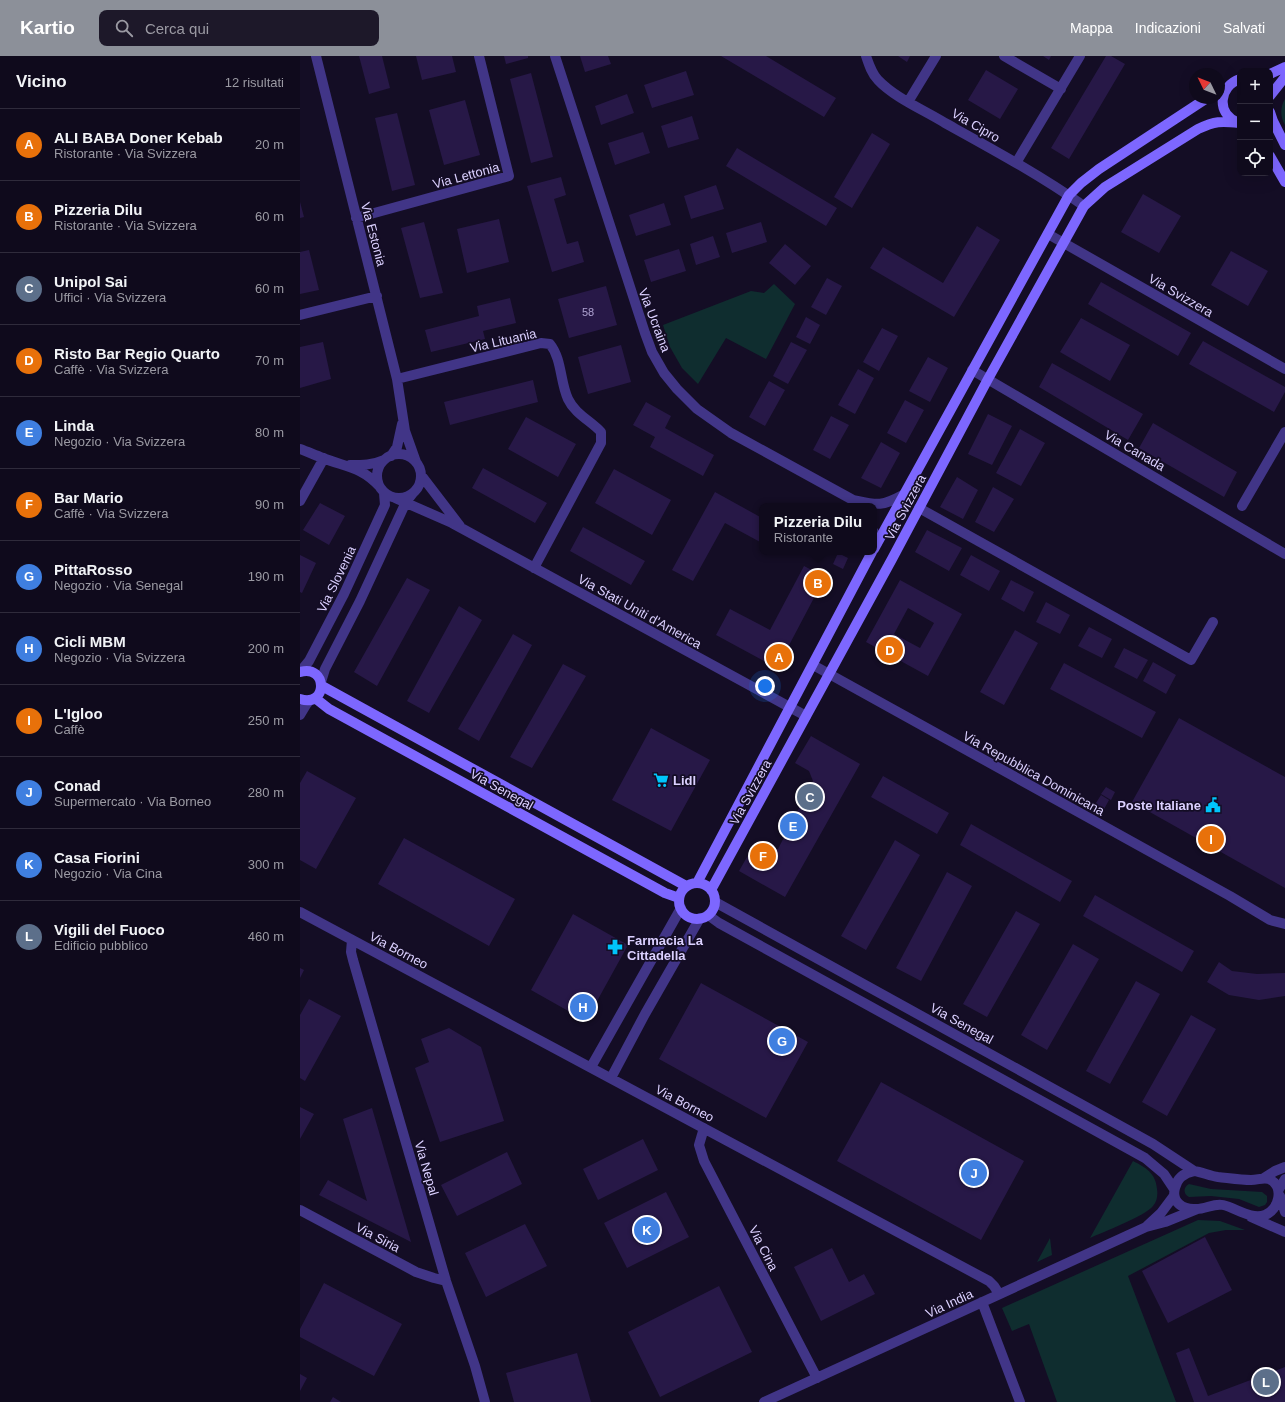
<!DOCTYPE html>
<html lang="it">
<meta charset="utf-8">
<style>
body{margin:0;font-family:Arial,sans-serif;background:#1d1829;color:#f1f3f6}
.controls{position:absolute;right:12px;top:12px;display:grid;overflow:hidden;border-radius:8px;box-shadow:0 4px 16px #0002}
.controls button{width:36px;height:36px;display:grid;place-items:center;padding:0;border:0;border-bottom:1px solid #2f2b3b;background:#0f0a1c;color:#f1f3f6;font:20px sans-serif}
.compass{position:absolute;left:889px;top:12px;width:36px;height:36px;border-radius:50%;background:#0f0a1c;box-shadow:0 4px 16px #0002;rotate:313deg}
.you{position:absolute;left:465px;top:630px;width:14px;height:14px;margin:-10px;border:3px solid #fff;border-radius:50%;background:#1a73e8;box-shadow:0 0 0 6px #1a73e833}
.badge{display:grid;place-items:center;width:26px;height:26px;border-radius:50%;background:#8c9099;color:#fff;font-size:13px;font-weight:700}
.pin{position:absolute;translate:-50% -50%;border:2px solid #fff;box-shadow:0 1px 4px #0006}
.popup{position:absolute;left:459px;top:447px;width:118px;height:52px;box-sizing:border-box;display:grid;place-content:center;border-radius:8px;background:#0f0a1c;filter:drop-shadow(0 1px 3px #0005);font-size:13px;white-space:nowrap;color:#9b9aa3}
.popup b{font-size:15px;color:#f1f3f6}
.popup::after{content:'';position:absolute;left:50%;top:100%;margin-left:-8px;border:8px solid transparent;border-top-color:#0f0a1c}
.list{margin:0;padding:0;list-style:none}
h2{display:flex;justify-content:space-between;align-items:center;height:52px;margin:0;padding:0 16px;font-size:17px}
h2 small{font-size:13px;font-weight:400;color:#9b9aa3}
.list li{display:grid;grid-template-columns:26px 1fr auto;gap:12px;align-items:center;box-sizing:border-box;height:72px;padding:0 16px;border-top:1px solid #2f2b3b}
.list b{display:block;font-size:15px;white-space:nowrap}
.list p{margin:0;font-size:13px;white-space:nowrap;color:#9b9aa3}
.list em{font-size:13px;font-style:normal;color:#9b9aa3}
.icon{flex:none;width:22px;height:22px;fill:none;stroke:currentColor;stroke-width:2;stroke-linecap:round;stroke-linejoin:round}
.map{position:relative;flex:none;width:985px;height:1346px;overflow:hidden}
header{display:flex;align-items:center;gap:24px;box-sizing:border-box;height:56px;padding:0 20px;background:#8c9099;color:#fff}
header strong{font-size:19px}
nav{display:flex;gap:22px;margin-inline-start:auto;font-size:14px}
.search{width:280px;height:36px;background:#1d1829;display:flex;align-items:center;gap:10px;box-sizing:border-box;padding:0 14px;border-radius:8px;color:#9b9aa3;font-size:15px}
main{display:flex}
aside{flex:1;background:#0f0a1c}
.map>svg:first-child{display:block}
</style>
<header>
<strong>Kartio</strong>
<div class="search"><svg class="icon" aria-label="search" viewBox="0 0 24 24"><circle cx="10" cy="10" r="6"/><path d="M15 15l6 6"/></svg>Cerca qui</div>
<nav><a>Mappa</a><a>Indicazioni</a><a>Salvati</a></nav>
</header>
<main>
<aside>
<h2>Vicino<small>12 risultati</small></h2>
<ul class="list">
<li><span class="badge" style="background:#e8710a">A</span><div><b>ALI BABA Doner Kebab</b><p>Ristorante · Via Svizzera</p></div><em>20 m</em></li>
<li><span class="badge" style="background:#e8710a">B</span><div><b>Pizzeria Dilu</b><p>Ristorante · Via Svizzera</p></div><em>60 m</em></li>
<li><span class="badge" style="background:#5c6f8a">C</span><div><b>Unipol Sai</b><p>Uffici · Via Svizzera</p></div><em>60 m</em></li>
<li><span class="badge" style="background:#e8710a">D</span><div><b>Risto Bar Regio Quarto</b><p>Caffè · Via Svizzera</p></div><em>70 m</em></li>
<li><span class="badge" style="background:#3f7fe0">E</span><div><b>Linda</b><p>Negozio · Via Svizzera</p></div><em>80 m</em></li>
<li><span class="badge" style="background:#e8710a">F</span><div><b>Bar Mario</b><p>Caffè · Via Svizzera</p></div><em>90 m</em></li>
<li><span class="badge" style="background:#3f7fe0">G</span><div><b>PittaRosso</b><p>Negozio · Via Senegal</p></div><em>190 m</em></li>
<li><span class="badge" style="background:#3f7fe0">H</span><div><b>Cicli MBM</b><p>Negozio · Via Svizzera</p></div><em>200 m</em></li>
<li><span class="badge" style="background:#e8710a">I</span><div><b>L'Igloo</b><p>Caffè</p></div><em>250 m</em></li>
<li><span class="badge" style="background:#3f7fe0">J</span><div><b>Conad</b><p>Supermercato · Via Borneo</p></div><em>280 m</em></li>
<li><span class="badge" style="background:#3f7fe0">K</span><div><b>Casa Fiorini</b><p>Negozio · Via Cina</p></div><em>300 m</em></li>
<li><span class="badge" style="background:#5c6f8a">L</span><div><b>Vigili del Fuoco</b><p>Edificio pubblico</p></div><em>460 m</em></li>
</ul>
</aside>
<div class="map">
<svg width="985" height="1346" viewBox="0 0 985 1346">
<rect width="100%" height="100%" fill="#140d25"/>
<!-- green -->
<path fill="#0f2d2f" d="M 985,43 L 985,69 C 980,61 980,51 985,43 Z
M 474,228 L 495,248 L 466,303 L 426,282 L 398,328 L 382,312 L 370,291 L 363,269 L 451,235 L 464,237 Z
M 833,1105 C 845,1111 856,1117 857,1133 C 858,1139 857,1146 853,1150 C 845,1160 803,1176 790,1182 Z
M 889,1128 L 911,1133 L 962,1136 L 967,1140 L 967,1146 L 965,1149 L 959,1151 L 939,1143 L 911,1140 L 889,1141 C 883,1138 883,1131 889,1128 Z
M 898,1164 L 920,1165 L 945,1174 L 926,1174 L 909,1177 L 828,1220 L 876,1346 L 757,1346 L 729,1268 L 712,1275 L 702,1252 Z
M 750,1182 L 752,1199 L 737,1206 Z"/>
<!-- building -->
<path fill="#271847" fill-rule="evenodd" d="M 59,0 L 82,0 L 90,32 L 69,38 Z
M 116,0 L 152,0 L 156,16 L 122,24 Z
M 204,0 L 228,0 L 228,2 L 206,8 Z
M 280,0 L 308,0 L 311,8 L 285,16 Z
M 421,0 L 466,0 L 536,42 L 524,61 Z
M 598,0 L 610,0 L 607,6 Z
M 743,0 L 751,0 L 749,4 Z
M 806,0 L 811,0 L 825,8 L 769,103 L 751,92 Z
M 686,14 L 718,33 L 700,63 L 668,44 Z
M 386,15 L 394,39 L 352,52 L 344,29 Z
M 231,17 L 253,101 L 231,107 L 210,23 Z
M 327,38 L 334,57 L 301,69 L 295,50 Z
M 165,44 L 180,99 L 144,109 L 129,54 Z
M 97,57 L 115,129 L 92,135 L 75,62 Z
M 392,60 L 399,83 L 368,92 L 361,70 Z
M 343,76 L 350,97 L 315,109 L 308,87 Z
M 572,77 L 590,88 L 552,152 L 534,141 Z
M 437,92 L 537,152 L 526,170 L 426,110 Z
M 261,121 L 266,139 L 254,143 L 267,188 L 278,185 L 284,206 L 252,216 L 227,130 Z
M 416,129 L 424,153 L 391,163 L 384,140 Z
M 843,138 L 881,160 L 859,197 L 821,176 Z
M 0,146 L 4,161 L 0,162 Z
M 364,147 L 371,169 L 336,180 L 329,159 Z
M 199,163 L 209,206 L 167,217 L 157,173 Z
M 124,166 L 143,237 L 120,242 L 101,172 Z
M 461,166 L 467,186 L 432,197 L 426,177 Z
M 677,170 L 700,184 L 654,261 L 570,212 L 583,191 L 643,227 Z
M 413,180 L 420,201 L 396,209 L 390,188 Z
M 485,188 L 511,210 L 495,229 L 469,207 Z
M 379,193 L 386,215 L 351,226 L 344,204 Z
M 9,194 L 19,234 L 0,238 L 0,196 Z
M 931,195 L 968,215 L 948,250 L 911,229 Z
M 527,222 L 542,230 L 526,259 L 511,251 Z
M 801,226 L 891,277 L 878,300 L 788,248 Z
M 306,230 L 317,269 L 269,282 L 258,243 Z
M 210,242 L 216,267 L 183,275 L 185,283 L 131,296 L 125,274 L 179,260 L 177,250 Z
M 506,261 L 520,269 L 510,288 L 496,281 Z
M 781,262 L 830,289 L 810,325 L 760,296 Z
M 582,272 L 598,280 L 579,315 L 563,306 Z
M 903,285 L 985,331 L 985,336 L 974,356 L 889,308 Z
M 23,286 L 31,323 L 0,332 L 0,291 Z
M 491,286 L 507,294 L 488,328 L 473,320 Z
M 321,289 L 331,326 L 288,338 L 278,301 Z
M 628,301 L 648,312 L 630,346 L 609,335 Z
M 752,307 L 843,358 L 828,384 L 739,331 Z
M 558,313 L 574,322 L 555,358 L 538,349 Z
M 233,324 L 238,346 L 150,369 L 144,346 Z
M 469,325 L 485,334 L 465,370 L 449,361 Z
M 605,344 L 624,354 L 606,387 L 587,377 Z
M 346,346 L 371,360 L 365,372 L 414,399 L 403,420 L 350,391 L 355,381 L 333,369 Z
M 688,358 L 712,370 L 692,409 L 668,398 Z
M 531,360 L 549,369 L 530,403 L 513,394 Z
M 226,361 L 276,388 L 258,421 L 208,393 Z
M 853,367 L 937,416 L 924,441 L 839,392 Z
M 720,373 L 745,387 L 721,430 L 696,417 Z
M 581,386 L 600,397 L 581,432 L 561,422 Z
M 183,412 L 247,447 L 235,467 L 172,432 Z
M 314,413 L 371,444 L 352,479 L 295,447 Z
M 657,421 L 678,434 L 663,463 L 640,451 Z
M 693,431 L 714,443 L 694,476 L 675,466 Z
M 415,436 L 462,462 L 462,487 L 425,467 L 393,525 L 372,514 Z
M 20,447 L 45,460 L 29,489 L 3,474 Z
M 283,471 L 345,505 L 331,529 L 270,495 Z
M 627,474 L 662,492 L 649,515 L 615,496 Z
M 538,497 L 548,502 L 543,513 L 533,508 Z
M 0,499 L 16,507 L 2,537 L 0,536 Z
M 671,499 L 700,515 L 689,535 L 660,519 Z
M 504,510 L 525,521 L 477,612 L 416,579 L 430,553 L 470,574 Z
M 107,522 L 130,534 L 77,630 L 54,616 Z
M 600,524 L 662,558 L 628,620 L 566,586 ZM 608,552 L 634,567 L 620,592 L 594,578 Z
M 711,524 L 734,536 L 724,556 L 701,543 Z
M 746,546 L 770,559 L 760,578 L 736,566 Z
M 159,550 L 182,564 L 129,657 L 107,645 Z
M 789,571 L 812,583 L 802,602 L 778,590 Z
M 715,574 L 738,587 L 704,649 L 680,636 Z
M 213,578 L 232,589 L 179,685 L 158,673 Z
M 824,592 L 848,604 L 837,623 L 814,611 Z
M 853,606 L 876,619 L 866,638 L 843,625 Z
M 764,607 L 856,656 L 842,682 L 750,633 Z
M 263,608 L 286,620 L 232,712 L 210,701 Z
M 879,662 L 985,721 L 985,832 L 832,746 Z
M 351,672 L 410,704 L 371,775 L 312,744 Z
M 511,680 L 560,708 L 485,841 L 439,815 L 455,787 L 468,794 L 478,793 L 513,725 L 509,715 L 495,707 Z
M 7,715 L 56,742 L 16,813 L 0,804 L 0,727 Z
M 583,720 L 649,757 L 637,778 L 571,741 Z
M 806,731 L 815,736 L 811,744 L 801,738 Z
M 801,739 L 809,744 L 803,755 L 794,750 Z
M 671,768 L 772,825 L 760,846 L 660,789 Z
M 104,782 L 215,843 L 189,890 L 78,828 Z
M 595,784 L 620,799 L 566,894 L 541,880 Z
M 647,816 L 672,830 L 621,925 L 596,912 Z
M 795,839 L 894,895 L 882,916 L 783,860 Z
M 716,855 L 740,868 L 687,961 L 663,948 Z
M 273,858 L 328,889 L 286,965 L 231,934 Z
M 773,888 L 799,903 L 747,994 L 721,979 Z
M 919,906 L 932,915 L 957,918 L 985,917 L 985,940 L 959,944 L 929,939 L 907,926 Z
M 0,912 L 4,914 L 0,922 Z
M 836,925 L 860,938 L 810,1028 L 786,1015 Z
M 401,927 L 508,986 L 466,1062 L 359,1003 Z
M 9,943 L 41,960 L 5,1025 L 0,1022 L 0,959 Z
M 891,959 L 916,973 L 867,1060 L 842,1046 Z
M 149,972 L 181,991 L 204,1065 L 140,1086 L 115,1012 L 129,1006 L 121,983 Z
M 581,1026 L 724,1105 L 681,1184 L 537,1105 Z
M 0,1051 L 14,1058 L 0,1083 Z
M 72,1052 L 111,1186 L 19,1139 L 28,1124 L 67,1145 L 43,1063 Z
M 343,1083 L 358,1114 L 298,1144 L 283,1113 Z
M 207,1096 L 222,1128 L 157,1160 L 141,1129 Z
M 366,1136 L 389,1181 L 327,1212 L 304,1167 Z
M 225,1168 L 247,1210 L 186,1241 L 165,1197 Z
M 905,1181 L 932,1234 L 868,1267 L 842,1215 Z
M 532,1192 L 549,1226 L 564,1218 L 575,1238 L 521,1265 L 494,1211 Z
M 24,1227 L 102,1268 L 74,1320 L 0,1281 L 0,1273 Z
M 419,1230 L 452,1296 L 360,1341 L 328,1276 Z
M 889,1292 L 908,1340 L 985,1311 L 985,1346 L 894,1346 L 876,1297 Z
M 277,1297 L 291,1346 L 214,1346 L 206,1317 Z
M 0,1318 L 7,1322 L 0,1335 Z
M 33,1341 L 41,1346 L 30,1346 Z"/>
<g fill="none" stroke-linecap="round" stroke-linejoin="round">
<!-- street -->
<path stroke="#413587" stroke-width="10" d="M 16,0 L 97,323 L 105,375 L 116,406
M 255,0 L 345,277 L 352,296 L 364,317 L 377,333 L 397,353 L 431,377 L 553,444 L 558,450
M 566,0 C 569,9 572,18 578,24 C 595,42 624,54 645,67 C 692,93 740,119 784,150
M 704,0 L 761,33
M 608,46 L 636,0
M 716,107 L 780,0
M 56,162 L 209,120 L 179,0
M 748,178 L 985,313
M 0,259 L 77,240
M 672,314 L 985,498
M 97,323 L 241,287 L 250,288 C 262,303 260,326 268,343 C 275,358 291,365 301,376 L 301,387 L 234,512
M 0,393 C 8,396 15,399 23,402 C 46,411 62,411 80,431
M77 420a22 22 0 1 1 44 0a22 22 0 1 1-44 0Z
M 91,400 L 97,391 L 102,368
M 50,409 C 62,409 73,409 84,404
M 121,419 L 160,470
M 95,442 L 152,467 L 506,660
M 553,444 C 577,449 581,451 603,439
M 0,445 L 24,402
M 942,450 L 985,376
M 619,452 L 891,604 L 913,566
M 574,476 L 577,487
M 513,609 L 930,840 L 970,864 L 985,868
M 0,616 L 9,605 L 44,538 L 85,449 L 84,437
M 21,626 L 25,613 L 60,545 L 106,446 L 113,437
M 0,659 L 6,649 L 10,644
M 415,846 L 853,1088 L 894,1115
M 0,856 L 689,1225 L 694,1230 L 699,1238
M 408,859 L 419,867 L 845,1102 L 864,1118 L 874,1133
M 52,884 L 51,896 L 53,904 L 146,1225 L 175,1310 L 185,1346
M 291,1011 L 381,852
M 311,1022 L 345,958 L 400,862
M 404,1072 L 399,1089 L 404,1105 L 517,1322
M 894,1115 C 902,1116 910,1120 918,1121 C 928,1122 941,1124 951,1124 C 958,1124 963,1121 969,1123 C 985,1130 979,1154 965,1159 C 951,1164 936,1152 923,1149 C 914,1147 906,1153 896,1153 C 883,1154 871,1146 875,1132 C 877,1122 884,1117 894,1115 Z
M 964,1122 L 975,1115 L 985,1111
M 979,1133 L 985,1123
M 980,1140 L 985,1156
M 0,1154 L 116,1216 L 134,1222 L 146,1225
M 951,1161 L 985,1176
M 847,1170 L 861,1157 L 873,1141
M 682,1246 L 720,1346
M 464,1346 L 846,1171 L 865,1166 L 897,1153"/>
<!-- secondary -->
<path stroke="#7d67ff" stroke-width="10" d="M 970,18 L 985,11
M 970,40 L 985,21
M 970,56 L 973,65 L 985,89
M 937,66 C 916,57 919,30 940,23
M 970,100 L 985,126
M 574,493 L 769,139 L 781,127 L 799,113 L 907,42
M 0,616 C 28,608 28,652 0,643
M 22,630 L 386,830
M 15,642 L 29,653 L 365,837 L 379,842
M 397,827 L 572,496
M379 845a18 18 0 1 1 36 0a18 18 0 1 1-36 0Z
M 411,834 L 592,503 L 688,323 L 784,150 L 805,131 L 898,73 C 915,65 921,65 939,67"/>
</g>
<!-- icons -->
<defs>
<g id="supermarket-bare" transform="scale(1.2)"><path d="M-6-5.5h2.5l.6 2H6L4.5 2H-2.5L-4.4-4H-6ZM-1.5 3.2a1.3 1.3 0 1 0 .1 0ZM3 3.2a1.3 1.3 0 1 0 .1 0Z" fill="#00c5fb" stroke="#140d25" stroke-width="2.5" paint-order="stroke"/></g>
<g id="civic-bare" transform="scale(1.2)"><path d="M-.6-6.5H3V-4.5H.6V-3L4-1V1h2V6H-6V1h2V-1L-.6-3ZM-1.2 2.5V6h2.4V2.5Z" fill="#00c5fb" stroke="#140d25" stroke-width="2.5" paint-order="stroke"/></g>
<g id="pharmacy-bare" transform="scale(1.2)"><path d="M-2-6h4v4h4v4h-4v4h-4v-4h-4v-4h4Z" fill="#00c5fb" stroke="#140d25" stroke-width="2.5" paint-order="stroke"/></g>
</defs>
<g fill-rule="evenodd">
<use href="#supermarket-bare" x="361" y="724"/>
<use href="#civic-bare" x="913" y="749"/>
<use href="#pharmacy-bare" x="315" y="891"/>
</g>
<g text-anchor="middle" stroke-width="3.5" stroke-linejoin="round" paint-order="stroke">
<!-- number labels -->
<g font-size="11" fill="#aea2d1">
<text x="288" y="260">58</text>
</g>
<!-- street labels -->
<g font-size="13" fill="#dbd0ff" stroke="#140d25">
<text transform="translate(676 69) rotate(30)" y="5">Via Cipro</text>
<text transform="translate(166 119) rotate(-15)" y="5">Via Lettonia</text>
<text transform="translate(74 178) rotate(75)" y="5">Via Estonia</text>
<text transform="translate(881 239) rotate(30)" y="5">Via Svizzera</text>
<text transform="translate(355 264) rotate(69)" y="5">Via Ucraina</text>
<text transform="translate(203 284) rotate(-13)" y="5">Via Lituania</text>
<text transform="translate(835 394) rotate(30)" y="5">Via Canada</text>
<text transform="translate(605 451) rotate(-62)" y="5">Via Svizzera</text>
<text transform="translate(36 523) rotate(-64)" y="5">Via Slovenia</text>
<text transform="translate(340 555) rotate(29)" y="5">Via Stati Uniti d'America</text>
<text transform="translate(734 717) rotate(29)" y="5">Via Repubblica Dominicana</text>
<text transform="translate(202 733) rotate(29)" y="5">Via Senegal</text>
<text transform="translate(450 736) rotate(-61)" y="5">Via Svizzera</text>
<text transform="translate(99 894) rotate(28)" y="5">Via Borneo</text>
<text transform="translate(662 967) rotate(29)" y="5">Via Senegal</text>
<text transform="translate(385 1047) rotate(28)" y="5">Via Borneo</text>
<text transform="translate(127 1112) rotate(74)" y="5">Via Nepal</text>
<text transform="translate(78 1181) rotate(28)" y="5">Via Siria</text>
<text transform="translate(464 1192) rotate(63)" y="5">Via Cina</text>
<text transform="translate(649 1247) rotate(-25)" y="5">Via India</text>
</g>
<!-- poi labels -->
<g font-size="13" font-weight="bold" fill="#dbd0ff" stroke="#140d25" text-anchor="start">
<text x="373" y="729">Lidl</text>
<text x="901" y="754" text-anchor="end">Poste Italiane</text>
<text x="327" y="889">Farmacia La<tspan x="327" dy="15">Cittadella</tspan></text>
</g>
</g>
</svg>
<div class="controls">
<button>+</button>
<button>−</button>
<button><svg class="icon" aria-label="locate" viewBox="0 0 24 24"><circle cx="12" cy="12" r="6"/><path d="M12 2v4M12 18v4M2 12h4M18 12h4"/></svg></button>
</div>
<svg class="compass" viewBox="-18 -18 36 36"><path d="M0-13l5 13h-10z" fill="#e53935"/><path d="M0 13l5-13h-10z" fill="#9b9aa3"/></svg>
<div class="you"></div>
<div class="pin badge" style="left:479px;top:601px;background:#e8710a">A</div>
<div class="pin badge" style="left:518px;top:527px;background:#e8710a">B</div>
<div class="popup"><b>Pizzeria Dilu</b>Ristorante</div>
<div class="pin badge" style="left:510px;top:741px;background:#5c6f8a">C</div>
<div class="pin badge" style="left:590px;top:594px;background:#e8710a">D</div>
<div class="pin badge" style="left:493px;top:770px;background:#3f7fe0">E</div>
<div class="pin badge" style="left:463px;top:800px;background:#e8710a">F</div>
<div class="pin badge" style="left:482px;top:985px;background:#3f7fe0">G</div>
<div class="pin badge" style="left:283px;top:951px;background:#3f7fe0">H</div>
<div class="pin badge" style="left:911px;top:783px;background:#e8710a">I</div>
<div class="pin badge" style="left:674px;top:1117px;background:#3f7fe0">J</div>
<div class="pin badge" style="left:347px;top:1174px;background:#3f7fe0">K</div>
<div class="pin badge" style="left:966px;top:1326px;background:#5c6f8a">L</div>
</div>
</main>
